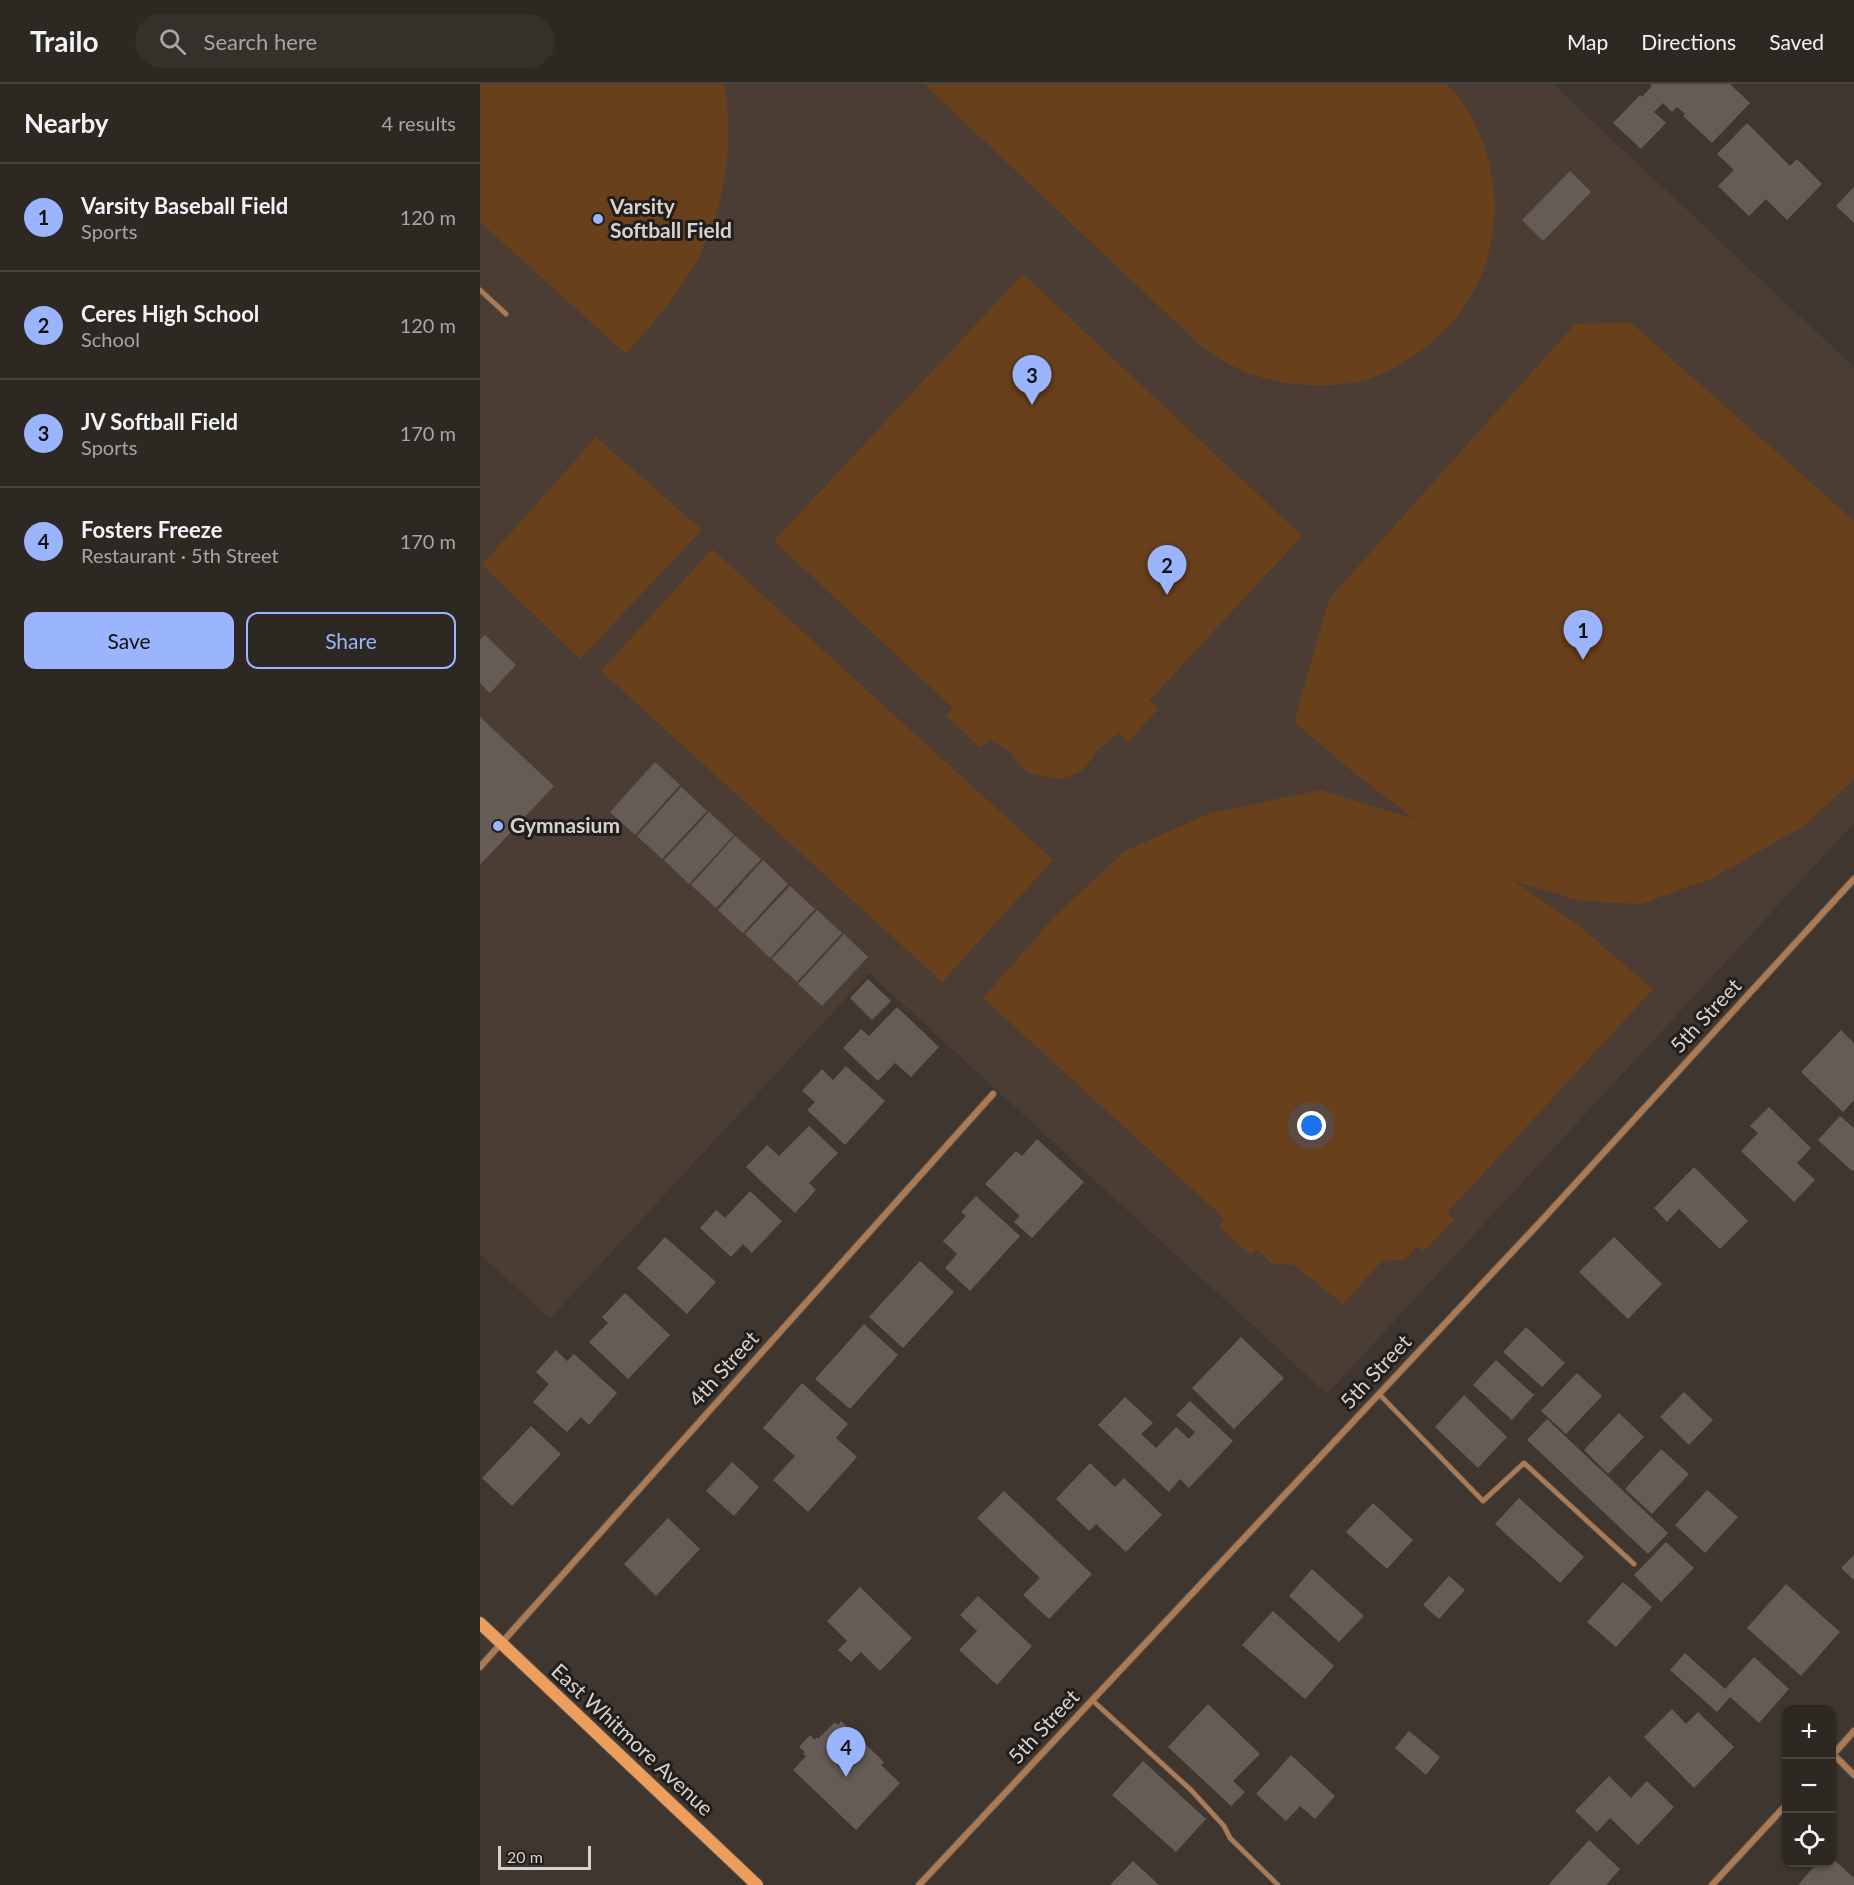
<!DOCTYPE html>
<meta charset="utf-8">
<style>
body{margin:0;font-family:Lato,sans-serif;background:#36302b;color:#f1f3f6}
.controls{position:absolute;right:18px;bottom:18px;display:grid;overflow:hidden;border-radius:12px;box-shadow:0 2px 4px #0004}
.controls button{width:54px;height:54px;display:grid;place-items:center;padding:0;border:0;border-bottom:2px solid #494441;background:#2e2823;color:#f1f3f6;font:30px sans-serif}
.scale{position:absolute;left:18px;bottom:15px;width:93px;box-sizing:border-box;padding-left:6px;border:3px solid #d7d2ce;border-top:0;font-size:16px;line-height:21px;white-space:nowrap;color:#d7d2ce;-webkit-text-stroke:4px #221e1b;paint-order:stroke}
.you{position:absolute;left:832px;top:1042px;width:21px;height:21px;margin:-15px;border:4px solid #fff;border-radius:50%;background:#1a73e8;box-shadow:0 0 0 9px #1a73e833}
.badge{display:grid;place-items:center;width:39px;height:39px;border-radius:50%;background:#9ab5fd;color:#111;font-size:20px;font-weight:700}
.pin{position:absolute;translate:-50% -50px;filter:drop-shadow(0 2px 3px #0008)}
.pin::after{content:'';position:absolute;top:32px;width:21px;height:18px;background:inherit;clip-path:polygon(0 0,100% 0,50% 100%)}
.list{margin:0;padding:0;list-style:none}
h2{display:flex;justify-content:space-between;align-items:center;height:78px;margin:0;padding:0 24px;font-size:26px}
h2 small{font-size:20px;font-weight:400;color:#a7a6a6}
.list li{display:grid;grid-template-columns:39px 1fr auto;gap:18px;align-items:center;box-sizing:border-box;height:108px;padding:0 24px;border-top:2px solid #494441}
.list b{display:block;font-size:22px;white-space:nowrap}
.list p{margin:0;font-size:20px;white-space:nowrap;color:#a7a6a6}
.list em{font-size:20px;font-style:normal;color:#a7a6a6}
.actions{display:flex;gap:12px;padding:18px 24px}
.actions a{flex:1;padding:14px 0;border:2px solid #9ab5fd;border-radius:12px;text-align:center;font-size:21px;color:#9ab5fd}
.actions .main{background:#9ab5fd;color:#111}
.icon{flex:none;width:33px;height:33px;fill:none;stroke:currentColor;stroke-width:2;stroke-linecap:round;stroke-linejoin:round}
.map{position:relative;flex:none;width:1374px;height:1801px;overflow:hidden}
header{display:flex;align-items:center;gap:36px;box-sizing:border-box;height:84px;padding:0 30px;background:#2e2823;border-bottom:2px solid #494441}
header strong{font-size:28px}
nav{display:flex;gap:33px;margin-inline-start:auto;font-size:21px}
.search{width:420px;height:54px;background:#36302b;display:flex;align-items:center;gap:15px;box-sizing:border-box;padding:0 21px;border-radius:33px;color:#a7a6a6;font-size:22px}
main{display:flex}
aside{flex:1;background:#2e2823}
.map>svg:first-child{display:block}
</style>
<header>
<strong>Trailo</strong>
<div class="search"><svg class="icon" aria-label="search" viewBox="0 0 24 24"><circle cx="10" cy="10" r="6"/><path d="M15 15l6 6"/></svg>Search here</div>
<nav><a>Map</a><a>Directions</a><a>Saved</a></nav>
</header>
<main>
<aside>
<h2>Nearby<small>4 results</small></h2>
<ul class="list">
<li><span class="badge">1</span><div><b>Varsity Baseball Field</b><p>Sports</p></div><em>120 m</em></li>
<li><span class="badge">2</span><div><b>Ceres High School</b><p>School</p></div><em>120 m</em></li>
<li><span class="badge">3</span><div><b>JV Softball Field</b><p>Sports</p></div><em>170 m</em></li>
<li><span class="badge">4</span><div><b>Fosters Freeze</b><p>Restaurant · 5th Street</p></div><em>170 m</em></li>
</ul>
<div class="actions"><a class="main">Save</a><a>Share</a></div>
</aside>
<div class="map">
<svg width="1374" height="1801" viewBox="0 0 1374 1801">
<rect width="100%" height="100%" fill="#3e362f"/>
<!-- built -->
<path fill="#4b3d33" d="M 0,0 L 1073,0 L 1374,283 L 1374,739 L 847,1310 L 389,889 L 70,1235 L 0,1170 Z"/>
<!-- green -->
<path fill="#69401c" d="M 0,0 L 244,0 C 256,68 242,146 201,202 C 185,226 165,248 146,270 L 0,138 Z
M 444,0 L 967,0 C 1042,82 1027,214 931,273 C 917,282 899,293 882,297 C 838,306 789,302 749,280 C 740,275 731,269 722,263 Z
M 543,190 L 822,452 L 669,617 L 678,625 L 648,658 L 639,649 L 618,665 L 611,676 L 600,688 L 588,693 L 576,695 L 551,690 L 538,680 L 530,667 L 509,656 L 501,664 L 466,632 L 473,624 L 294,457 Z
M 1150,238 L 1374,437 L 1374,695 L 1325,741 L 1231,795 L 1160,820 L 1100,817 L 1043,800 L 1022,789 L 1097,840 L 1173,905 L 967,1129 L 974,1136 L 944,1167 L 937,1162 L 924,1176 L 902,1177 L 863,1220 L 814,1181 L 792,1180 L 777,1165 L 771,1171 L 738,1142 L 745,1135 L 503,914 L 575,832 L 645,767 L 730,729 L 841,706 L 934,735 L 873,688 L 814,638 L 849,515 L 1095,240 Z
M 116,353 L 222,446 L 100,575 L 2,481 Z
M 232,465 L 573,776 L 462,898 L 121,587 Z"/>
<!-- building -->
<path fill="#665c56" d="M 1170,0 L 1250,0 L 1270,19 L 1232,59 L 1203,32 L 1205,30 L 1197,23 L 1192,28 L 1183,19 L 1174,28 L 1186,39 L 1161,65 L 1133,39 L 1160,11 L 1162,13 L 1172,2 Z
M 1267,39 L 1310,82 L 1317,75 L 1342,100 L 1307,136 L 1286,115 L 1269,132 L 1238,102 L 1254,86 L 1237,70 Z
M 1090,87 L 1111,108 L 1063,157 L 1042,136 Z
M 1374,103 L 1374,139 L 1356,122 Z
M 5,551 L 36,581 L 10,609 L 0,599 L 0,556 Z
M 0,633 L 74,702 L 0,781 Z
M 175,678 L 200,701 L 155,751 L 130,728 Z
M 201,703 L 227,727 L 182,775 L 157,752 Z
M 229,728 L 254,751 L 209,800 L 184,776 Z
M 255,752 L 281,775 L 236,824 L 211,801 Z
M 283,776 L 308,800 L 263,849 L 238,826 Z
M 310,802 L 335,825 L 290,874 L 265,850 Z
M 337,826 L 362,849 L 317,898 L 292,875 Z
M 364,850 L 388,873 L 342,922 L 318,900 Z
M 388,895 L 411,917 L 392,936 L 370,914 Z
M 417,923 L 459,963 L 431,993 L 415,979 L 398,997 L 363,964 L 381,945 L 389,952 Z
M 1361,946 L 1374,959 L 1374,1016 L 1363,1028 L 1321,988 Z
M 366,982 L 405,1017 L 365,1061 L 327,1026 L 335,1018 L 322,1007 L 342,985 L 353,996 Z
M 1289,1023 L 1331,1064 L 1317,1079 L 1335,1096 L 1314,1118 L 1261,1067 L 1278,1049 L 1270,1042 Z
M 1360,1032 L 1374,1044 L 1374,1086 L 1372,1087 L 1338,1056 Z
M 329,1042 L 358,1069 L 329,1099 L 336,1106 L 315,1129 L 266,1083 L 287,1061 L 299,1072 Z
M 557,1055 L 604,1098 L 552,1154 L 534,1138 L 540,1132 L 505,1100 L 536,1067 L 542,1072 Z
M 1214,1083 L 1268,1137 L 1240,1165 L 1199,1125 L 1187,1138 L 1174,1124 Z
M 270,1107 L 302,1137 L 272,1169 L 263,1160 L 251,1173 L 220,1144 L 236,1126 L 245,1134 Z
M 496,1112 L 540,1152 L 490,1207 L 465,1184 L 477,1170 L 463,1157 L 486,1132 L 481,1128 Z
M 185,1153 L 236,1198 L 207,1230 L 157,1184 Z
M 1134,1153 L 1182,1200 L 1148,1235 L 1099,1188 Z
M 440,1177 L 474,1208 L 423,1264 L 389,1233 Z
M 145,1209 L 190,1251 L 148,1295 L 109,1258 L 128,1239 L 122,1233 Z
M 384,1240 L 418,1271 L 370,1325 L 335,1295 Z
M 1046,1243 L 1085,1279 L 1062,1303 L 1023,1268 Z
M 761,1253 L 804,1294 L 754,1345 L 712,1304 Z
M 76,1266 L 87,1277 L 94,1270 L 137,1309 L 109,1341 L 101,1333 L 87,1348 L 53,1318 L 69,1300 L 56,1288 Z
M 1016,1276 L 1054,1311 L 1032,1336 L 993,1301 Z
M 1097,1289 L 1122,1312 L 1086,1350 L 1061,1327 Z
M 322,1299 L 368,1340 L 356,1354 L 377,1373 L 328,1428 L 293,1396 L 315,1372 L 283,1344 Z
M 1204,1308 L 1233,1336 L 1209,1361 L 1180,1333 Z
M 984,1311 L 1027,1353 L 998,1384 L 955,1343 Z
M 645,1313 L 673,1339 L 661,1350 L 676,1364 L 696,1343 L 709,1355 L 715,1348 L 696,1331 L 710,1317 L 753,1357 L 709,1404 L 700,1395 L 689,1408 L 618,1341 Z
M 1139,1329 L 1164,1353 L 1128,1390 L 1104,1366 Z
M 1067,1335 L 1188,1449 L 1168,1470 L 1047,1356 Z
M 51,1342 L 81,1370 L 32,1422 L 2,1394 Z
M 1181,1365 L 1209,1390 L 1172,1430 L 1145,1405 Z
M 252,1378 L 279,1403 L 254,1432 L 226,1407 Z
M 610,1379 L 635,1403 L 644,1394 L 682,1431 L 646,1468 L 616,1440 L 609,1447 L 576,1415 Z
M 1227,1406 L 1258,1433 L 1225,1469 L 1195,1441 Z
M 524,1407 L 612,1490 L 569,1535 L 543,1511 L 560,1494 L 497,1434 Z
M 1039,1414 L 1104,1473 L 1080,1499 L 1015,1440 Z
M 893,1419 L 933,1456 L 907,1485 L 866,1448 Z
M 188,1434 L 220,1465 L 176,1512 L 144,1480 Z
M 1186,1458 L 1214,1484 L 1181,1518 L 1154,1491 Z
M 1374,1471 L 1374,1496 L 1361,1484 Z
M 832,1485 L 884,1532 L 859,1558 L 809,1512 Z
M 969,1492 L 985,1506 L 959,1535 L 943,1521 Z
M 1143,1498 L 1172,1523 L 1136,1563 L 1107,1538 Z
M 1306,1500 L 1360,1548 L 1321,1592 L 1267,1544 Z
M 380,1503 L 432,1554 L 400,1587 L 381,1568 L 371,1578 L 358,1566 L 367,1557 L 347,1537 Z
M 498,1512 L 552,1562 L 517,1601 L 479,1566 L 497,1547 L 480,1531 Z
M 793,1527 L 854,1582 L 825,1615 L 762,1561 Z
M 1205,1569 L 1245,1605 L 1274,1573 L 1309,1605 L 1279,1639 L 1250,1613 L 1237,1628 L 1190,1586 Z
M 728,1620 L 780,1670 L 753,1697 L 765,1708 L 751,1722 L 688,1663 Z
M 1192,1625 L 1206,1640 L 1218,1628 L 1254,1663 L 1214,1704 L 1164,1653 Z
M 361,1637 L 404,1678 L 401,1681 L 420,1699 L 376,1746 L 313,1686 L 326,1672 L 323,1670 L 325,1668 L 319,1663 L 330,1651 L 335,1656 L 337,1653 L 338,1655 L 355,1638 L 358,1641 Z
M 929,1647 L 960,1673 L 946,1691 L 915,1664 Z
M 811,1671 L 855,1712 L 835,1735 L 820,1722 L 806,1737 L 776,1710 Z
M 663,1677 L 726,1735 L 696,1768 L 632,1711 Z
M 1129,1692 L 1151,1714 L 1167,1697 L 1194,1723 L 1158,1761 L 1130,1734 L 1117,1748 L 1095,1727 Z
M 1109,1756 L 1140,1785 L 1126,1801 L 1068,1801 Z
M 1352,1774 L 1374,1794 L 1374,1801 L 1318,1801 L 1338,1778 L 1352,1778 Z
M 653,1777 L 679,1801 L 630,1801 Z"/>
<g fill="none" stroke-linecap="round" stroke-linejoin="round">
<!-- lane casing -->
<g stroke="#5a524c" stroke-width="6">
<path id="lane" d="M 0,206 L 26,230
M 899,1310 L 1003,1417 L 1044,1379 L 1154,1480
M 612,1616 L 711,1706 L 744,1742 L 750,1754 L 798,1801"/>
</g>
<!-- street casing -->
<g stroke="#5a524c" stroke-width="8">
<path id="street" d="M 0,1583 L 513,1010
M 1353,1670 L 1374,1691
M 1352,1672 L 1374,1647
M 439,1801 L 1063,1135 L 1374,795
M 1232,1801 L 1306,1721"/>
</g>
<!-- secondary casing -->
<g stroke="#5a524c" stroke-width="14">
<path id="secondary" d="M 0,1539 L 277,1801"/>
</g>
<!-- lane -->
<use href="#lane" stroke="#ac7a53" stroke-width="4.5"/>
<!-- street -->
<use href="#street" stroke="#ac7a53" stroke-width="6"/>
<!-- secondary -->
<use href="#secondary" stroke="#ee9e5c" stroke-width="12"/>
</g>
<!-- markers -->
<g fill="#9ab5fd" stroke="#221e1b" stroke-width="2">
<circle cx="118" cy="135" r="6"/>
<circle cx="18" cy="742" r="6"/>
</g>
<g text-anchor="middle" stroke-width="6" stroke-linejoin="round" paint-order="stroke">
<!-- poi labels -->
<g font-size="21" font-weight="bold" fill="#d7d2ce" stroke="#221e1b" text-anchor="start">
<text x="130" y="130">Varsity<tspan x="130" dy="24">Softball Field</tspan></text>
<text x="30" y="749">Gymnasium</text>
</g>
<!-- street labels -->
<g font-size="21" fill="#d7d2ce" stroke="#221e1b">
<text transform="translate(1226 932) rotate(-47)" y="7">5th Street</text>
<text transform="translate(244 1285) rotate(-48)" y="7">4th Street</text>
<text transform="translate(896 1288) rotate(-47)" y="7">5th Street</text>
<text transform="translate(564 1643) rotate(-47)" y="7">5th Street</text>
<text transform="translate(152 1656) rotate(43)" y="7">East Whitmore Avenue</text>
</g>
</g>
</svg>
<div class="controls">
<button>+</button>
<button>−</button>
<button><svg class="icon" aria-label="locate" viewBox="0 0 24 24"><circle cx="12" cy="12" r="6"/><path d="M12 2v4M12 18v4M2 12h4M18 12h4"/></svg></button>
</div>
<div class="scale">20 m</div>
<div class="you"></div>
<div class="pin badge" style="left:1103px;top:576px">1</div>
<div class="pin badge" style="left:687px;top:511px">2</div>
<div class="pin badge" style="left:552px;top:321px">3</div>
<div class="pin badge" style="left:366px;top:1693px">4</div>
</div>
</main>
